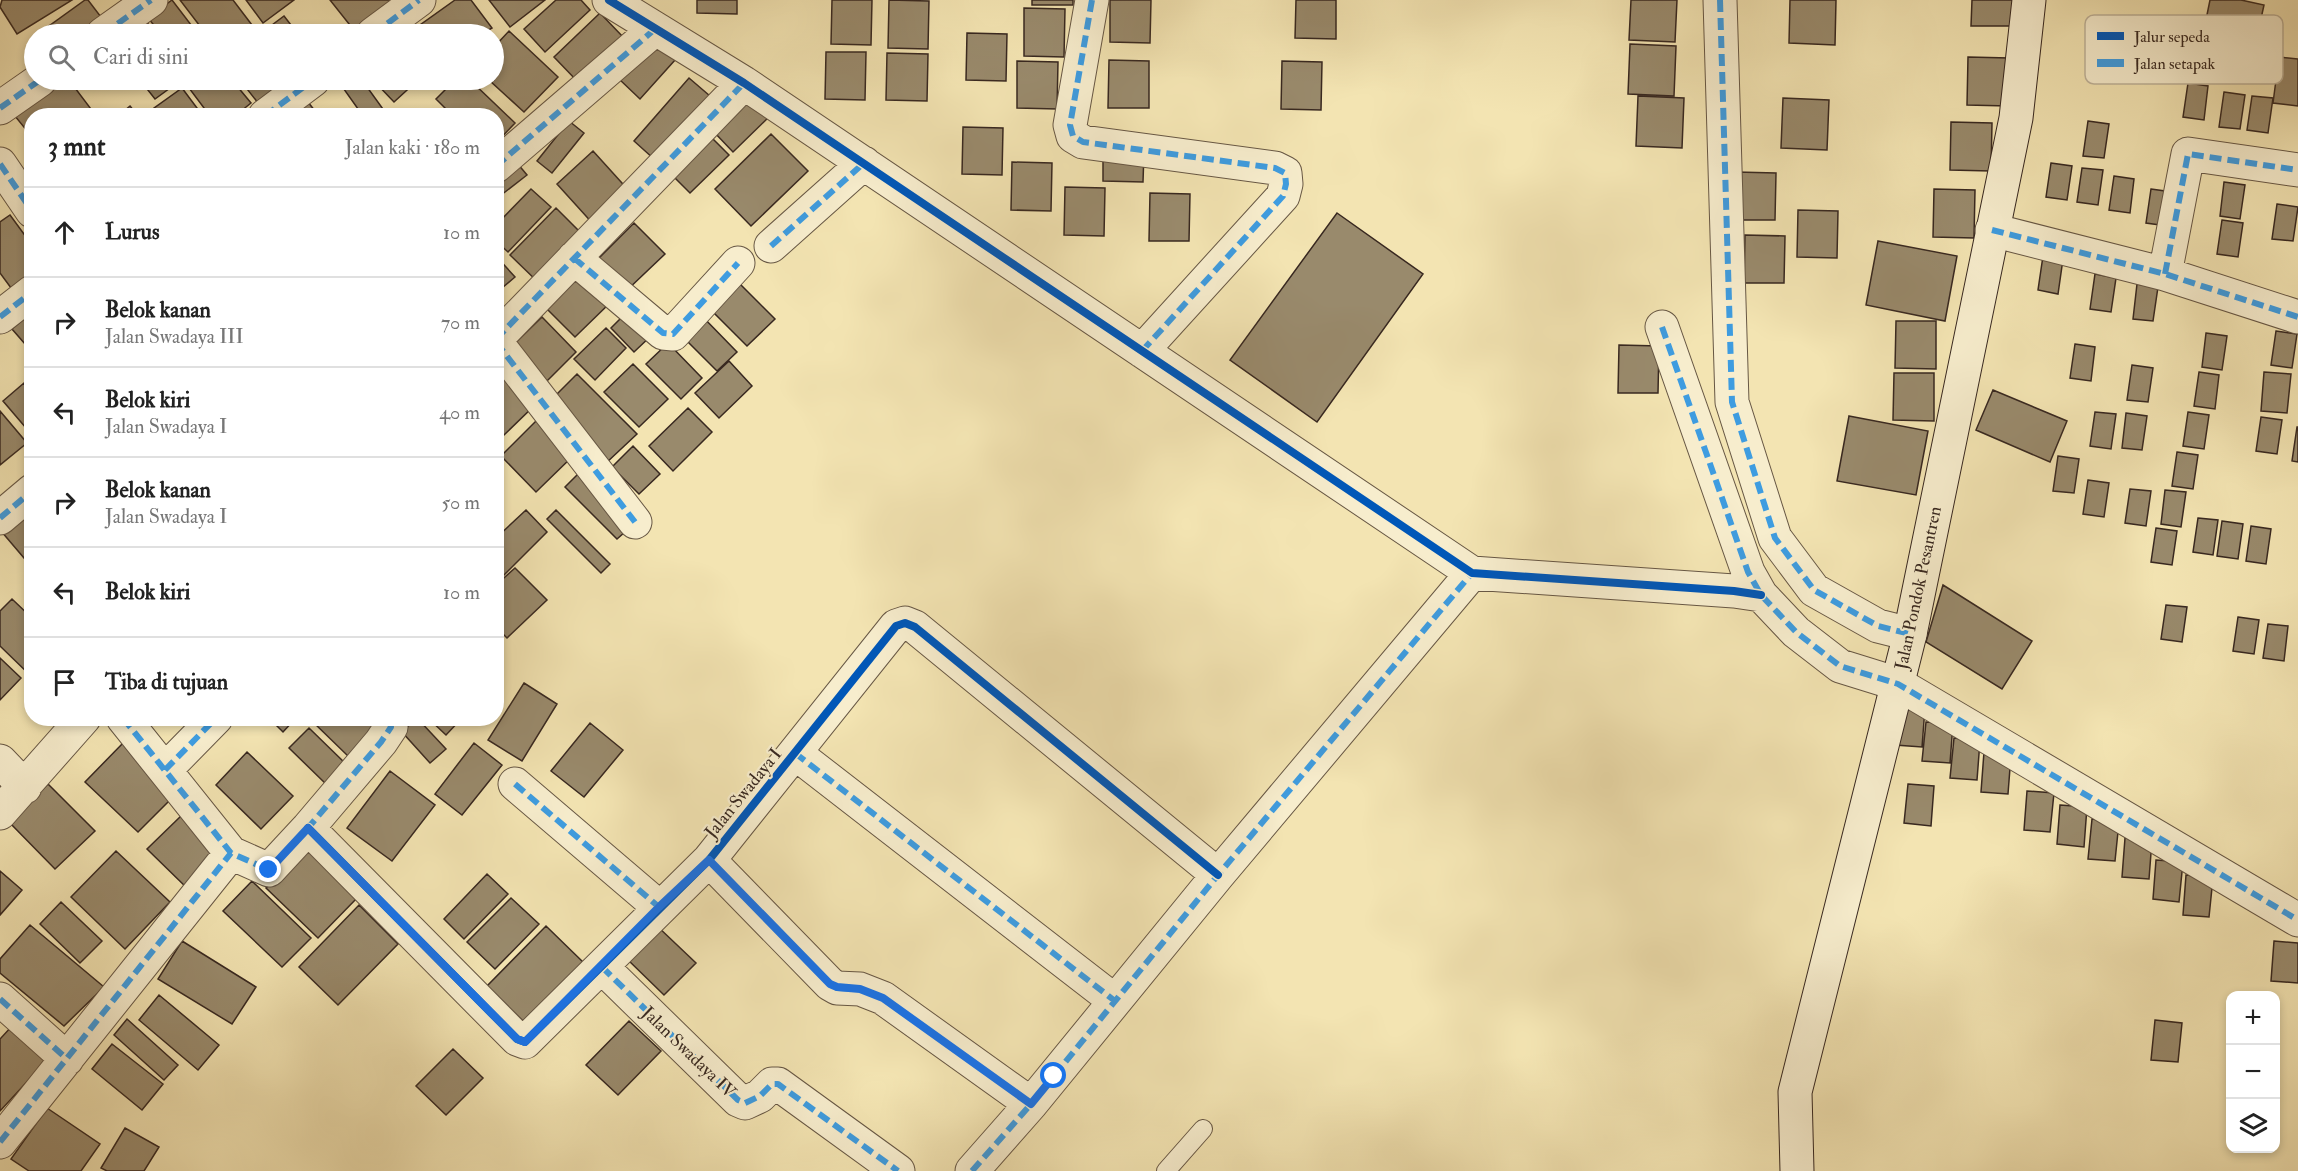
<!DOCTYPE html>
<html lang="id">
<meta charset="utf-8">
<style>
body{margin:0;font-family:"IM FELL Double Pica",serif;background:#f2f2f2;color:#222}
.controls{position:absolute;right:18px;bottom:18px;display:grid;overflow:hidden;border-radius:12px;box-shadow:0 3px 9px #0003}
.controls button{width:54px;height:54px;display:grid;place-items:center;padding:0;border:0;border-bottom:2px solid #e0e0e0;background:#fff;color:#222;font:30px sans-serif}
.stop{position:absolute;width:18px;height:18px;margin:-14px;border:4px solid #1a73e8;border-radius:50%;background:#fff}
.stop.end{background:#1a73e8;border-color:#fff;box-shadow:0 2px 6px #0008}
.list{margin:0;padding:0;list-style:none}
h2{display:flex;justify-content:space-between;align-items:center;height:78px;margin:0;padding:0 24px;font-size:26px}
h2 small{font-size:20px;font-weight:400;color:#767676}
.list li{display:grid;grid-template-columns:39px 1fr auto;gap:18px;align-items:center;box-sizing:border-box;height:90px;padding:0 24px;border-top:2px solid #e0e0e0}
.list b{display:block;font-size:22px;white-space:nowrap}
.list p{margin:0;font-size:20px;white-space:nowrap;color:#767676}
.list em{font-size:20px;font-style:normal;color:#767676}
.icon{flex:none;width:33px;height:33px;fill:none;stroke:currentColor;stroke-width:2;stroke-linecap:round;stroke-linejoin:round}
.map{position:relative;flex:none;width:2298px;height:1171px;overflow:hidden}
.search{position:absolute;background:#fff;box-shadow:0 3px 9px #0003;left:24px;top:24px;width:480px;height:66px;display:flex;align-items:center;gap:15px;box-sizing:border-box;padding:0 21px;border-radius:33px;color:#767676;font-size:22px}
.panel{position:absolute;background:#fff;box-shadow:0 3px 9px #0003;left:24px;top:108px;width:480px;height:618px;border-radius:24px}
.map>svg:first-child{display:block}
</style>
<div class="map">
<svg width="2298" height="1171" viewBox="0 0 2298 1171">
<rect width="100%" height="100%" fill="#f3e4b2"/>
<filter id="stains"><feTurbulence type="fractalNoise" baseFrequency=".00333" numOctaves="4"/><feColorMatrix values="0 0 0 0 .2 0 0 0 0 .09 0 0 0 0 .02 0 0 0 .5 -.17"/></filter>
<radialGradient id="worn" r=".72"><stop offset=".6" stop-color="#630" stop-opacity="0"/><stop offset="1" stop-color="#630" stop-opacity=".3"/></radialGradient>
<!-- building -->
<path fill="#998a6c" stroke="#382820" stroke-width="1.5" d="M 2,0 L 72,0 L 17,34 L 0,7 Z
M 85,0 L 88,0 L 101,17 L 78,34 L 55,34 L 49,26 Z
M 172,0 L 198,34 L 161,34 L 148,18 Z
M 180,0 L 233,0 L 255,29 L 248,34 L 206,34 Z
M 246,0 L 294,0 L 263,23 Z
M 330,0 L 412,0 L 367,34 L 357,34 Z
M 455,0 L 471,0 L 492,28 L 482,34 L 427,34 L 420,25 Z
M 489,0 L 545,0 L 510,27 Z
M 556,0 L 581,0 L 590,10 L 545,52 L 524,29 Z
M 697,0 L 737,0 L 737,14 L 697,13 Z
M 832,0 L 872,0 L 871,45 L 831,44 Z
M 889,0 L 929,1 L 928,49 L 888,48 Z
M 1032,0 L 1073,0 L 1073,5 L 1032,5 Z
M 1110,0 L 1151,0 L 1150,43 L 1110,42 Z
M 1296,0 L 1336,0 L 1336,39 L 1295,38 Z
M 1631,0 L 1677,0 L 1675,42 L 1629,40 Z
M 1790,0 L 1836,0 L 1835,45 L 1789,43 Z
M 1972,0 L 2013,0 L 2012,26 L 1971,26 Z
M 2210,0 L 2241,0 L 2264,5 L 2251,64 L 2199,54 Z
M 1024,8 L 1065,9 L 1064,57 L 1024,56 Z
M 600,13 L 624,38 L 578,82 L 554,57 Z
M 284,16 L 298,34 L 260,34 Z
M 145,20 L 156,34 L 126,34 Z
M 509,31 L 558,77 L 524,112 L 489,80 L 494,80 L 494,47 Z
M 967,33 L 1007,34 L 1006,81 L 966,80 Z
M 652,40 L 675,60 L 640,99 L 618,78 Z
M 1630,44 L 1676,46 L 1674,96 L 1628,94 Z
M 826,52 L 866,52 L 865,100 L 825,99 Z
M 887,53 L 928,54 L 927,101 L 886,100 Z
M 1968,57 L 2009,58 L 2008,106 L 1967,105 Z
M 2279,57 L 2298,59 L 2298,106 L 2273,103 Z
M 1109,60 L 1149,61 L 1149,108 L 1108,108 Z
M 1017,61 L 1058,62 L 1057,109 L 1017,108 Z
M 1282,61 L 1322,62 L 1321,110 L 1281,109 Z
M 689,78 L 710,96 L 654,159 L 634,141 Z
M 51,80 L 69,80 L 91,109 L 82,116 L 32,116 L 32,137 L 10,110 Z
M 140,80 L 181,80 L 155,99 Z
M 192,80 L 232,80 L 251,103 L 235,116 L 210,116 L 186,84 Z
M 240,80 L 300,80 L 262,108 Z
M 348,80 L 362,80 L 388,116 L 363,116 L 341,85 Z
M 373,80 L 418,80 L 394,102 Z
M 455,80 L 470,80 L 515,123 L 496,143 L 496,116 L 453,116 L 436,99 Z
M 2188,83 L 2208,86 L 2204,120 L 2183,117 Z
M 182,88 L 203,116 L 154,116 L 150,111 Z
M 2224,92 L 2245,95 L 2240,129 L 2219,127 Z
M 754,94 L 773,113 L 733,152 L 714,132 Z
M 1638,96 L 1684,98 L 1682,148 L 1636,146 Z
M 2252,96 L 2273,98 L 2268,133 L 2247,130 Z
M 304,97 L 319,116 L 279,116 Z
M 1783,98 L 1829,100 L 1827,150 L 1781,148 Z
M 130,106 L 138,116 L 118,116 Z
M 569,121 L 584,133 L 552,173 L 537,161 Z
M 2088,121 L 2109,124 L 2104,158 L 2083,156 Z
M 1951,122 L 1992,123 L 1991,171 L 1950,170 Z
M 963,127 L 1003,128 L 1002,175 L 962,174 Z
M 771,134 L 808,171 L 751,226 L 715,189 Z
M 711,137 L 729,155 L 690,193 L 672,175 Z
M 1103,149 L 1144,152 L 1143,182 L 1103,181 Z
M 593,151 L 631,193 L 595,226 L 557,184 Z
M 1012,162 L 1052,163 L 1051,211 L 1011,210 Z
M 517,163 L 527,175 L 496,199 L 496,179 Z
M 2051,163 L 2072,166 L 2067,200 L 2046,197 Z
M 2082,168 L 2103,170 L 2098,205 L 2077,202 Z
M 1736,172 L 1776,173 L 1775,220 L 1735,220 Z
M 2114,176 L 2134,179 L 2130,213 L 2109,210 Z
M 2224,182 L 2245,185 L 2240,219 L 2220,216 Z
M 1065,187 L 1105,188 L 1104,236 L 1064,235 Z
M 531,189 L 551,207 L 508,252 L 496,241 L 496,225 Z
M 1934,189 L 1975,190 L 1974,238 L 1933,237 Z
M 2151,189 L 2172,192 L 2167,226 L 2146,223 Z
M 1150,193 L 1190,194 L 1189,241 L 1149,241 Z
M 2277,204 L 2298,207 L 2293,241 L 2272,239 Z
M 556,208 L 587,239 L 541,285 L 510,255 Z
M 1798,210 L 1838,211 L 1837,258 L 1797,257 Z
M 1337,213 L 1423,274 L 1317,422 L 1230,360 Z
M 10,215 L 32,245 L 32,280 L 14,292 L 0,273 L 0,222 Z
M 2222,220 L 2243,223 L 2238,257 L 2217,254 Z
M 634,223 L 665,254 L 624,293 L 594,263 Z
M 1745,235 L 1785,236 L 1784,283 L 1744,283 Z
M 1878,241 L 1957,256 L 1945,321 L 1866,305 Z
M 496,256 L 515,277 L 496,293 Z
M 2043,256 L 2063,259 L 2058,294 L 2038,290 Z
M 583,267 L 614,299 L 575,337 L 543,305 Z
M 2095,274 L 2116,278 L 2111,312 L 2090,309 Z
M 740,284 L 775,319 L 747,346 L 712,311 Z
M 2137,284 L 2158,287 L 2153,321 L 2133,319 Z
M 630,309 L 654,333 L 634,352 L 611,328 Z
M 32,312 L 32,352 L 12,329 Z
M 699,313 L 737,352 L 717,371 L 679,333 Z
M 542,317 L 576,352 L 544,384 L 509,349 Z
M 1896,321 L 1936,321 L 1936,369 L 1895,368 Z
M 606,328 L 626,348 L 595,380 L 574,359 Z
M 2276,331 L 2297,334 L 2292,368 L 2271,365 Z
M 2206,333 L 2227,336 L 2222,370 L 2202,367 Z
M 668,343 L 702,378 L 681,399 L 646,364 Z
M 2075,344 L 2095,347 L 2091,381 L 2070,378 Z
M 1619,345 L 1659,346 L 1658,393 L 1618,393 Z
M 729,361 L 752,386 L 719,418 L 695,393 Z
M 496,362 L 537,403 L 504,435 L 496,427 Z
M 633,364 L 668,399 L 639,427 L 604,392 Z
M 2132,365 L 2153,368 L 2148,402 L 2127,400 Z
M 2199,372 L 2219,375 L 2215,409 L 2194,406 Z
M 2264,372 L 2291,374 L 2287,413 L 2261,411 Z
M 1894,373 L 1934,373 L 1934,421 L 1893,420 Z
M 577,374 L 637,434 L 605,464 L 546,405 Z
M 24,383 L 32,392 L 32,435 L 3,401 Z
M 1993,390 L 2067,421 L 2050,462 L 1976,430 Z
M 688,408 L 712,432 L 673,471 L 649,446 Z
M 0,411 L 27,443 L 0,465 Z
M 2095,412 L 2116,414 L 2111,449 L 2090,446 Z
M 2188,412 L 2209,415 L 2204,449 L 2183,446 Z
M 2126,413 L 2147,416 L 2142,450 L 2122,448 Z
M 541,416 L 577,452 L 536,492 L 501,456 Z
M 1849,416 L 1928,431 L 1916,495 L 1837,481 Z
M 2261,417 L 2282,420 L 2277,454 L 2256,451 Z
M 2297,427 L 2298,427 L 2298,462 L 2292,461 Z
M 633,446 L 660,474 L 639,494 L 612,467 Z
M 2177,452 L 2198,455 L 2193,489 L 2172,486 Z
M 2058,456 L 2079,459 L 2074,493 L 2053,491 Z
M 581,471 L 634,524 L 617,539 L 565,487 Z
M 2088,480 L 2109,483 L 2104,517 L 2083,514 Z
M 2130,489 L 2151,491 L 2146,526 L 2125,523 Z
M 2165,490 L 2186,492 L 2181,527 L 2161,524 Z
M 32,505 L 32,564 L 30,565 L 1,531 Z
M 526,510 L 547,532 L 499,580 L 496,577 L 496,538 Z
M 556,510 L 610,564 L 601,573 L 547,519 Z
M 2198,518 L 2218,520 L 2213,555 L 2193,552 Z
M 2222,521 L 2243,524 L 2238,559 L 2217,556 Z
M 2251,526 L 2271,529 L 2266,564 L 2246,561 Z
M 2156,528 L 2177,531 L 2172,565 L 2151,562 Z
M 515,568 L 547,600 L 507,638 L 496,627 L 496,585 Z
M 1943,585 L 2032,641 L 2002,689 L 1926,642 Z
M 12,599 L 32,618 L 32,677 L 0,646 L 0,611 Z
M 2166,605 L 2187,607 L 2182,642 L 2161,639 Z
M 2238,617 L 2259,620 L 2254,654 L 2233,651 Z
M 2268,624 L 2288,626 L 2284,661 L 2263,658 Z
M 0,658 L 21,678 L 0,700 Z
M 524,683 L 557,704 L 522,761 L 488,740 Z
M 1898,705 L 1925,708 L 1922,747 L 1895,745 Z
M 269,718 L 296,718 L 283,732 Z
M 315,718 L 383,718 L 350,758 L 312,721 Z
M 417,718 L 446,749 L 430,763 L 402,732 Z
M 428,718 L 462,718 L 446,735 Z
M 1926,722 L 1953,724 L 1950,763 L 1922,761 Z
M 590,723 L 623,750 L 584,797 L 551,771 Z
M 309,728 L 348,766 L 328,786 L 289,748 Z
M 1954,738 L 1980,741 L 1977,780 L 1950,778 Z
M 123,743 L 176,794 L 138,832 L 85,782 Z
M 474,743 L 502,765 L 462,815 L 435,794 Z
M 247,752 L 293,796 L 261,829 L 216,785 Z
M 1984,752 L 2011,755 L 2008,794 L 1981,792 Z
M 390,771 L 435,805 L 392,861 L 347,828 Z
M 48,784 L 95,831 L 55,869 L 9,822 Z
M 1908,784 L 1934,786 L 1931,826 L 1904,823 Z
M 2027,791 L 2054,793 L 2050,832 L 2024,830 Z
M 2060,805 L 2087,807 L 2084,847 L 2057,844 Z
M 182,815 L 225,856 L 190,891 L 147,849 Z
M 2092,819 L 2119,822 L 2115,861 L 2088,859 Z
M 2125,838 L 2152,840 L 2149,879 L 2122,877 Z
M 305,848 L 357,898 L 318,938 L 266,888 Z
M 116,851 L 170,902 L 125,949 L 71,897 Z
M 2156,860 L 2183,862 L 2179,902 L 2153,899 Z
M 0,871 L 22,890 L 0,915 Z
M 487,874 L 508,894 L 464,939 L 444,919 Z
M 2186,875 L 2213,878 L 2209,917 L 2183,915 Z
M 252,881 L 311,938 L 282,967 L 223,911 Z
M 511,898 L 539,924 L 495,969 L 467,942 Z
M 61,902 L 102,941 L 80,963 L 40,924 Z
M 359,905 L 398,944 L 338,1005 L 299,967 Z
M 30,925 L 104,987 L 64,1026 L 0,973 L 0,959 Z
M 656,925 L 696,963 L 664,995 L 625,957 Z
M 546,926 L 585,964 L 526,1024 L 487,986 Z
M 182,941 L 256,987 L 232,1024 L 158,979 Z
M 2274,941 L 2298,943 L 2298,983 L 2271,981 Z
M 159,995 L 219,1045 L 198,1070 L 139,1020 Z
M 127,1019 L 178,1065 L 164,1080 L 114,1035 Z
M 2155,1020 L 2182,1023 L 2178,1062 L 2151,1060 Z
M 629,1021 L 661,1051 L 618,1095 L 586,1065 Z
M 12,1026 L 48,1059 L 0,1111 L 0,1039 Z
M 112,1044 L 163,1084 L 142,1110 L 92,1069 Z
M 453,1049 L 483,1078 L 446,1115 L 416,1086 Z
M 47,1108 L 100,1144 L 81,1171 L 29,1171 L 11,1159 Z
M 125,1128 L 159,1147 L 144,1171 L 107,1171 L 101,1168 Z"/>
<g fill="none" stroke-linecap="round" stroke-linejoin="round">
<!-- lane casing -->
<g stroke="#675744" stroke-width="20">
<path id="lane" d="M 1166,1171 L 1203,1129"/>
</g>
<!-- street casing -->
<g stroke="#675744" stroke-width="35">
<path id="street" d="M 609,0 L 744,83 L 1472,573 L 1734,591 L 1761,595
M 1092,0 L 1070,125 L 1073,136 L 1083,142 L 1275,168 L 1285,173 L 1286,184 L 1283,196 L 1142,351
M 1720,0 L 1732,402 L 1775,538 L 1814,590 L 1878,626 L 1910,634
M 103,34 L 151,0
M 373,34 L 419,0
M 0,108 L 40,80
M 265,116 L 313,80
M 0,164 L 32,211
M 496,166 L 655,29
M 1992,230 L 2165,274 L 2298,317
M 771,246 L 864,163
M 574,258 L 663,333 L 673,334 L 738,263
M 2165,274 L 2188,154 L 2298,170
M 0,317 L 32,292
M 1662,327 L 1748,572 L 1761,595 L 1796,632 L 1840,666 L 1898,684 L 2298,920
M 496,339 L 744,83
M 496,342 L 635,522
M 0,518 L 32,491
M 123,718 L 231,853 L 269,870 L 308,828 L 381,742 L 391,727 L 388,718
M 795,753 L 1115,1001
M 0,761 L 25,787
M 165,770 L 216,718
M 515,784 L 659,907
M 0,813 L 84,718
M 308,828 L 517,1039 L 525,1042 L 709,860 L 896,626 L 905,623 L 915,627 L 1218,875
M 709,860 L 830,984 L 837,988 L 860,989 L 883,998 L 1031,1104
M 602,967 L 738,1100 L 745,1103 L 760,1096 L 772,1084 L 778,1084 L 898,1171
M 0,999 L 67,1059
M 0,1142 L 231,853
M 972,1171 L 1031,1104 L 1218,875 L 1472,573"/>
</g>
<!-- secondary casing -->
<g stroke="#382820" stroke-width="35">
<path id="secondary" d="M 1797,1171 L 1795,1092 L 1910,634 L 2016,118 L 2029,0"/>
</g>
<!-- lane -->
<use href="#lane" stroke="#f7edcd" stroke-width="18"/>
<!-- street -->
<use href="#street" stroke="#f7edcd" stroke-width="33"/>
<!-- secondary -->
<use href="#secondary" stroke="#f7edcd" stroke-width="33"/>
<!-- quiet -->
<path stroke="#3e9ce0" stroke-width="6" stroke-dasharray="12 6" stroke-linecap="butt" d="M 1092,0 L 1070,125 L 1073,136 L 1083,142 L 1275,168 L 1285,173 L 1286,184 L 1283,196 L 1142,351
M 1720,0 L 1732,402 L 1775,538 L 1814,590 L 1878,626 L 1910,634
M 103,34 L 151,0
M 373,34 L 419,0
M 0,108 L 40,80
M 265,116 L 313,80
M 0,164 L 32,211
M 496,166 L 655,29
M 1992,230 L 2165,274 L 2298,317
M 771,246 L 864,163
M 574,258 L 663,333 L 673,334 L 738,263
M 2165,274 L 2188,154 L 2298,170
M 0,317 L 32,292
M 1662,327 L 1748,572 L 1761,595 L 1796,632 L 1840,666 L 1898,684 L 2298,920
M 496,339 L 744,83
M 496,342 L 635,522
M 0,518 L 32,491
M 123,718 L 231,853 L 269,870 L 308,828 L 381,742 L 391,727 L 388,718
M 795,753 L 1115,1001
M 165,770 L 216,718
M 515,784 L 659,907
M 709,860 L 830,984 L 837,988 L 860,989 L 883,998 L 1031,1104
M 602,967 L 738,1100 L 745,1103 L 760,1096 L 772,1084 L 778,1084 L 898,1171
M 0,999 L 67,1059
M 0,1142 L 231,853
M 972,1171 L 1031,1104 L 1218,875 L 1472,573"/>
<!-- cycleway casing -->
<g stroke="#f7edcd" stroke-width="11">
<path id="cycleway" d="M 609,0 L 744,83 L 1472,573 L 1734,591 L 1761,595
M 308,828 L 517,1039 L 525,1042 L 709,860 L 896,626 L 905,623 L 915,627 L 1218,875"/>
</g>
<!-- cycleway -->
<use href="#cycleway" stroke="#0057b8" stroke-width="8"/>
</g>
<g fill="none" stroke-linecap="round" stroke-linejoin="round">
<!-- route -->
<path stroke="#1a73e8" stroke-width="8" d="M 269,870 L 308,828 L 517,1039 L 525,1042 L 659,907 L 709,860 L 830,984 L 837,987 L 860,989 L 883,998 L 1031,1104 L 1054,1076"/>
</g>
<g text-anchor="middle" stroke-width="4.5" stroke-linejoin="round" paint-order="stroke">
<!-- street labels -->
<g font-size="18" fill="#382820" stroke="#f7edcd">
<text transform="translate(1918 588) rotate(-78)" y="6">Jalan Pondok Pesantren</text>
<text transform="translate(743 793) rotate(-51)" y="6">Jalan Swadaya I</text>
<text transform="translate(689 1052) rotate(44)" y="6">Jalan Swadaya IV</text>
</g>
</g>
<!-- legend -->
<rect x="2085" y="15" width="198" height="69" rx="9" fill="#f7edcd" stroke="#beb299" stroke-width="1.5"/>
<rect x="2097" y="32" width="27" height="8" fill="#0057b8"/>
<rect x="2097" y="59" width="27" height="8" fill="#3e9ce0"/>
<g font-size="16" fill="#382820">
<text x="2134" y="42">Jalur sepeda</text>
<text x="2134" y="69">Jalan setapak</text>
</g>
<rect width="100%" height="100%" filter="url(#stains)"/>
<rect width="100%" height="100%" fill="url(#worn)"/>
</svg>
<div class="controls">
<button>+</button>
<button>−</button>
<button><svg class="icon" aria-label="layers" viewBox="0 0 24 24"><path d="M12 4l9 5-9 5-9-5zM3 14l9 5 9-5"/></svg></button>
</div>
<div class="stop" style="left:1054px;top:1076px"></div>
<div class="stop end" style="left:269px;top:870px"></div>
<div class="search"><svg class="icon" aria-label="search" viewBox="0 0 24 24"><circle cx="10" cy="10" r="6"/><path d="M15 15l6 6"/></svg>Cari di sini</div>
<section class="panel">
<h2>3 mnt<small>Jalan kaki · 180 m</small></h2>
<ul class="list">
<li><svg class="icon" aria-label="ahead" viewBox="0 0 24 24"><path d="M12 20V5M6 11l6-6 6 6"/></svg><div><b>Lurus</b></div><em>10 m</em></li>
<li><svg class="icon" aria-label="right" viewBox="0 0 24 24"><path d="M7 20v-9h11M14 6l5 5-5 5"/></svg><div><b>Belok kanan</b><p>Jalan Swadaya III</p></div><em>70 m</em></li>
<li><svg class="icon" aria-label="left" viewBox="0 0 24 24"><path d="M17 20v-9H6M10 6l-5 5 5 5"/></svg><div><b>Belok kiri</b><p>Jalan Swadaya I</p></div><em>40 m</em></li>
<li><svg class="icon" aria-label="right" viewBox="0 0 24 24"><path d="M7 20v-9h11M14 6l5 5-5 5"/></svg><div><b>Belok kanan</b><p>Jalan Swadaya I</p></div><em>50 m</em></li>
<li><svg class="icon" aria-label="left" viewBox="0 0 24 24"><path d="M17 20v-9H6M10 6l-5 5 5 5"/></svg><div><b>Belok kiri</b></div><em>10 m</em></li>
<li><svg class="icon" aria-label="arrive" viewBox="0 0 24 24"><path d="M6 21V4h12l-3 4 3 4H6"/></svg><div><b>Tiba di tujuan</b></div></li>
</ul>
</section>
</div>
